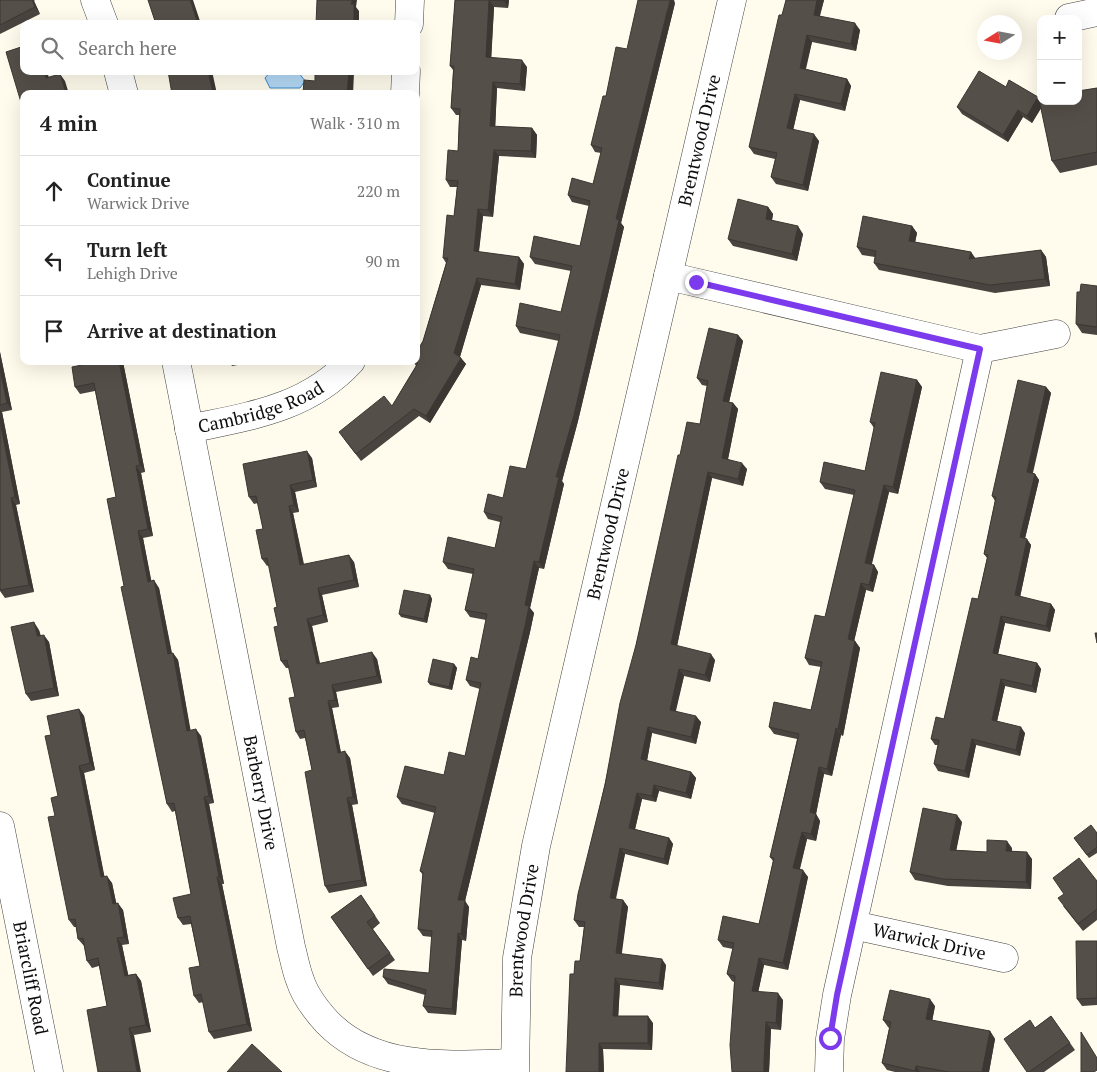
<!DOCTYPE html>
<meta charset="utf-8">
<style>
body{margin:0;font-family:"PT Serif",serif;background:#f6f6f6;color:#222}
.controls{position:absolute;right:15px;top:15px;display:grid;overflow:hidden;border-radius:10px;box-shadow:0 5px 20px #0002}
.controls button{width:45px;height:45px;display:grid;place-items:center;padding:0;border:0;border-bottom:1px solid #e0e0e0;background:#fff;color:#222;font:25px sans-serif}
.compass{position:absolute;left:977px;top:15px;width:45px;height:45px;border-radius:50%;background:#fff;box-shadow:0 5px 20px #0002;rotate:259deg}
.stop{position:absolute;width:15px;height:15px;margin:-11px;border:4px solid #7c3aed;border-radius:50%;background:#fff}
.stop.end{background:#7c3aed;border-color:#fff;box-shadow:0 1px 5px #0008}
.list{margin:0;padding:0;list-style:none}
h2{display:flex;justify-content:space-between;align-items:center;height:65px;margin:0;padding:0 20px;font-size:21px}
h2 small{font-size:16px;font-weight:400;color:#767676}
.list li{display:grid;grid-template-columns:32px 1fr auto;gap:15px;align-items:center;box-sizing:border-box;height:70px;padding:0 20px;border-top:1px solid #e0e0e0}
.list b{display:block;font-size:19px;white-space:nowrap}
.list p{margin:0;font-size:16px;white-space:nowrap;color:#767676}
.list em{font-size:16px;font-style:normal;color:#767676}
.icon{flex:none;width:28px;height:28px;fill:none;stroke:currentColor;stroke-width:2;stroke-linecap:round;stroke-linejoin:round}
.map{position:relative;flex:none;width:1097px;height:1072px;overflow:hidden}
.search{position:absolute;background:#fff;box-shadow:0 5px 20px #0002;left:20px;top:20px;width:400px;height:55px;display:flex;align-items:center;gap:12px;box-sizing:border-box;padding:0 18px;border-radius:10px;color:#767676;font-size:19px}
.panel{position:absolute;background:#fff;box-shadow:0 5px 20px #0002;left:20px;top:90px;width:400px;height:275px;border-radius:10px}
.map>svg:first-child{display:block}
</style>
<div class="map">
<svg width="1097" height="1072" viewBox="0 0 1097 1072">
<rect width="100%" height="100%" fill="#fffced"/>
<!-- water -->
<path fill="#b3d8f5" stroke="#3b89cb" d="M 270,72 L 299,73 L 305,81 L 300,88 L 270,88 L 265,78 Z"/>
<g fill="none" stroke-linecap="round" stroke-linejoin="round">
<!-- minor casing -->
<g stroke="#404040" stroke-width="29">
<g id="minor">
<path d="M 95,0 L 104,24"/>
<path d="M 1069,18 L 1097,12"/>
<path d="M 409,24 L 410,0"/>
<path d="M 118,71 L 124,94"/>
<path d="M 405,94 L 406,71"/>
<path d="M 668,276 L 980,349 L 1056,334"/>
<path id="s1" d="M 176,361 L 291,947 C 294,958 296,970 300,980 C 305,996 316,1010 327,1022 C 375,1072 449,1065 514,1063"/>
<path id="s2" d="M 189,429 C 249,416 307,409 351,361"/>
<path id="s3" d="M 0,826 L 49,1072"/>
<path id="s4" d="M 853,925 L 1004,958"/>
<path id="s5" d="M 515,1072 L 517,958 L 536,846 L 732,0"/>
<path d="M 829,1072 L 830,1039 L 837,995 L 980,349"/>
</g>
</g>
<!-- minor -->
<use href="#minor" stroke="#fff" stroke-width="28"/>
</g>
<!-- wall -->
<path fill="#49443f" d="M 0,0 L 35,0 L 34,1 L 40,14 L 0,34 Z
M 455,0 L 509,0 L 508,8 L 494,7 L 491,58 L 527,67 L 525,91 L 497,88 L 495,127 L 532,128 L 537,135 L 536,158 L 499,156 L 493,217 L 483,216 L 479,252 L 519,257 L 524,264 L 520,290 L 481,285 L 460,357 L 466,364 L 430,423 L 419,416 L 361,461 L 344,439 L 392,406 L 416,366 L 413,361 L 416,361 L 423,341 L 446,263 L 443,258 L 454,216 L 457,187 L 450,187 L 446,180 L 458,151 L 459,115 L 456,115 L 451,108 L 453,70 L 450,66 Z
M 786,0 L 824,0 L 820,16 L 860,30 L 856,51 L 812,42 L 806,69 L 847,79 L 851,86 L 845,111 L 800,100 L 793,130 L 819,141 L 808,191 L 776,184 L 771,177 L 775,159 L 754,154 L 749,147 Z
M 675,3 L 621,223 L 624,227 L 578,421 L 562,481 L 564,484 L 544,569 L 539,568 L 530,608 L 534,613 L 530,632 L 465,901 L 469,907 L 466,941 L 462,940 L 456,1015 L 428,1013 L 423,1006 L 425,995 L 388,984 L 383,977 L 429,973 L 432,937 L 423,936 L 418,929 L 423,875 L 420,871 L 435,813 L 402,804 L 397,797 L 444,775 L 465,756 L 480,689 L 470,686 L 466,680 L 478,659 L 486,620 L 470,617 L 465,610 L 473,574 L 448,569 L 443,562 L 495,548 L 500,522 L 488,519 L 484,512 L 503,498 L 526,469 L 559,341 L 520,333 L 516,326 L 561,312 L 571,271 L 535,264 L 530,257 L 580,246 L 589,206 L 572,202 L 568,195 L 593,184 L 601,153 L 595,152 L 591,145 L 606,96 L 627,49 Z
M 1006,87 L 1039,99 L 1097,88 L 1097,165 L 1060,173 L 1052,161 L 1041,108 L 1032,123 L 1023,117 L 1008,142 L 962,114 L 957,107 Z
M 768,207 L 773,214 L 772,220 L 803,234 L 797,261 L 733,246 L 728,239 Z
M 912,226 L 917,233 L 915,242 L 971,252 L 975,259 L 1041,250 L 1046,257 L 1050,286 L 995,293 L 879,270 L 874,263 L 875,257 L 862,255 L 857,247 Z
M 1097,286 L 1097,335 L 1082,333 L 1076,324 L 1080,292 Z
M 738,335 L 743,341 L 729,402 L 733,403 L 738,409 L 728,459 L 747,469 L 743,486 L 712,478 L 677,646 L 715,660 L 710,682 L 684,676 L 676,711 L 701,722 L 696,744 L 652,733 L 647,761 L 691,772 L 696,778 L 691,799 L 659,791 L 656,802 L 642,799 L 635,829 L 669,838 L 673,844 L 668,865 L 625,854 L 616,899 L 623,900 L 628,907 L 621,954 L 666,965 L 663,990 L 620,985 L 618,1016 L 653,1023 L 652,1050 L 603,1049 L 604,1072 L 574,974 L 580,961 L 584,927 L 579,927 L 574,920 L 636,645 L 680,455 L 700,424 L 707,386 L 702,385 L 697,378 Z
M 0,352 L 12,410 L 2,412 L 20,504 L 16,505 L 34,592 L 5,598 L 0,591 Z
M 229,361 L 260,361 L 232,366 Z
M 123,362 L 145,472 L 141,473 L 153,536 L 143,538 L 151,581 L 159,588 L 172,653 L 173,653 L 178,660 L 190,730 L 201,736 L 214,803 L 209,804 L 224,884 L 222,884 L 252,1031 L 214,1039 L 209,1032 L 203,1002 L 199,1003 L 194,996 L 200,966 L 191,924 L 183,925 L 178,918 L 191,894 L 175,811 L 172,812 L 167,804 L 124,586 L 116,497 L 95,391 L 80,394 L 75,387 L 82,365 Z
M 917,380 L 922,387 L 898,494 L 889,492 L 872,564 L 874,565 L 878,572 L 873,592 L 866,590 L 854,641 L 855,641 L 860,648 L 843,736 L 841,735 L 832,776 L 824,774 L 816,814 L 820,821 L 816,841 L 807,839 L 800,869 L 808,877 L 788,970 L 764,965 L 758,992 L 783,1000 L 781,1030 L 771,1029 L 769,1072 L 732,1072 L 734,982 L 732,981 L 727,974 L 733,949 L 723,947 L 718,940 L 759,924 L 773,861 L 770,857 L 797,739 L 774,734 L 769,727 L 811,710 L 821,667 L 809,665 L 805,658 L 825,617 L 854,495 L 825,489 L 820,482 L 865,471 L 874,428 L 870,422 Z
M 1046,387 L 1051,393 L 1033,473 L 1035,474 L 1039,480 L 1025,538 L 1031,545 L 1020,597 L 1051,604 L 1055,610 L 1050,632 L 1005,623 L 998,654 L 1037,663 L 1041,669 L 1036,693 L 1005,686 L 997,721 L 1025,733 L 1020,756 L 976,745 L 969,778 L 938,771 L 934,764 L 938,745 L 935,745 L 931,739 L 944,719 L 978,599 L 987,558 L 984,554 L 995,501 L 992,496 Z
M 312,458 L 317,487 L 295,492 L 299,512 L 293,513 L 304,564 L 354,562 L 359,587 L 322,595 L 328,622 L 312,626 L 320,663 L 377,659 L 382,683 L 336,692 L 339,707 L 332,708 L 341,752 L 350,758 L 358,804 L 352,805 L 367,886 L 329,893 L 325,886 L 312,770 L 305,738 L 300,739 L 296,732 L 295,697 L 289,668 L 286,668 L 281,661 L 277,607 L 269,565 L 267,566 L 262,559 L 263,529 L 258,503 L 254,504 L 249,497 Z
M 430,595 L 432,599 L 427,623 L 401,617 L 399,614 Z
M 39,630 L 41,636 L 49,642 L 59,696 L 31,701 L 26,694 Z
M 454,664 L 457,668 L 452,690 L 430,685 L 428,682 Z
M 79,709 L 84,716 L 95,770 L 84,773 L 104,876 L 112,883 L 116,903 L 123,910 L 129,944 L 122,945 L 128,975 L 136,974 L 141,981 L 151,1032 L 134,1035 L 107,1006 L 99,966 L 92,968 L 87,961 L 84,946 L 78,939 L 76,927 L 74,927 L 69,920 L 55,816 L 58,796 L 51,735 Z
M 962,822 L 956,850 L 987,852 L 1012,848 L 1012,851 L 1032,859 L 1031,889 L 948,886 L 915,880 L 910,872 Z
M 1097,833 L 1097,853 L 1089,858 L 1074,838 Z
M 1097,881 L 1097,920 L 1083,931 L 1063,906 Z
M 361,895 L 380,923 L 373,929 L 395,960 L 373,976 L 331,917 Z
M 1097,941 L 1097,1005 L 1082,1006 L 1077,999 Z
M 935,1006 L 932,1021 L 990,1031 L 995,1039 L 989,1072 L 895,1072 L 887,1070 L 882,1063 L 889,1028 L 888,1027 L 883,1020 Z
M 1051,1016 L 1075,1050 L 1044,1072 L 1027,1072 L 1035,1028 Z"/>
<!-- shaded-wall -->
<path fill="#3c3733" d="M 32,0 L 34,1 L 40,14 L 35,7 Z
M 190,0 L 193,0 L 201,24 L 198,24 Z
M 352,0 L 357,0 L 356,7 L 359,11 L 359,24 L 354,24 L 351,4 Z
M 489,0 L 494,7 L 491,64 L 486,57 Z
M 504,0 L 509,0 L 508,8 L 504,1 Z
M 670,0 L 674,0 L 675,3 L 621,223 L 624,227 L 578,421 L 562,481 L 564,484 L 544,569 L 539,562 L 556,477 L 616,219 Z
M 817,0 L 824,0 L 818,21 L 814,15 Z
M 855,23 L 860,30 L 856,51 L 851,44 Z
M 807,35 L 812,42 L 804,74 L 800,68 Z
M 522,60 L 527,67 L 525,91 L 520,84 Z
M 44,71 L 47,71 L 51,85 L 46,78 Z
M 208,71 L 212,71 L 217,94 L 213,94 Z
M 348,71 L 353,71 L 354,73 L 353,94 L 347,94 Z
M 60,74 L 65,81 L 69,94 L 66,94 Z
M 847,79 L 851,86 L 845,111 L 841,104 Z
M 493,82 L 497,88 L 495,133 L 490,126 Z
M 795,94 L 800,100 L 792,135 L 787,128 Z
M 1038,97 L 1043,105 L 1032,123 L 1027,116 Z
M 1018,110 L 1023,117 L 1008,142 L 1003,135 Z
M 532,128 L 537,135 L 536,158 L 531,151 Z
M 814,134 L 819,141 L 808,191 L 803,185 Z
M 494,150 L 499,156 L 493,217 L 488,210 Z
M 768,207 L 773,214 L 771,226 L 766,219 Z
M 478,209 L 483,216 L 478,257 L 474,251 Z
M 798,226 L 803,234 L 797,261 L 792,254 Z
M 912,226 L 917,233 L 914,248 L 909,241 Z
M 1041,250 L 1046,257 L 1050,286 L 1045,279 Z
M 971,252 L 976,259 L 969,259 Z
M 519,257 L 524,264 L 520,290 L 515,284 Z
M 477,278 L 481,285 L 459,360 L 454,353 Z
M 738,335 L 743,341 L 728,407 L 723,401 Z
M 0,352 L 12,410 L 7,403 L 0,369 Z
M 461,358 L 466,364 L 430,423 L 426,416 Z
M 119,361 L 122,361 L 123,362 L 145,472 L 140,465 Z
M 917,380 L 922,387 L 898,494 L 893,487 Z
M 1046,387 L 1051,393 L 1031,478 L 1027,472 Z
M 733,403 L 738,409 L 727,464 L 722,458 Z
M 0,410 L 2,412 L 20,504 L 15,497 L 0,421 Z
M 307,451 L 312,458 L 317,487 L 313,480 Z
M 742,463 L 747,469 L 743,486 L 738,479 Z
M 136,466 L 141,473 L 153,536 L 148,529 Z
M 708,472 L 712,478 L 676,651 L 671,644 Z
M 1035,474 L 1039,480 L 1024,543 L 1020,537 Z
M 290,485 L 295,492 L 299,512 L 294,505 Z
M 884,485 L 889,492 L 870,570 L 865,563 Z
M 11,498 L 16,505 L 34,592 L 29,585 Z
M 289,506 L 293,513 L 305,572 L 300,565 Z
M 138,531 L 143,538 L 153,589 L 148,582 Z
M 1027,539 L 1031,545 L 1019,602 L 1015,595 Z
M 349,555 L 354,562 L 359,587 L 354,580 Z
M 534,561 L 539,568 L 530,608 L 534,613 L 530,632 L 465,901 L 469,907 L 466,941 L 461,934 L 458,900 Z
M 874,565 L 878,572 L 873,592 L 869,585 Z
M 154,580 L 159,588 L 173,661 L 168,654 Z
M 861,583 L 866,590 L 853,646 L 848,639 Z
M 318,588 L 322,595 L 328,622 L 323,615 Z
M 430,595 L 432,599 L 427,623 L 424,619 Z
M 1051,604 L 1055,610 L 1050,632 L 1046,626 Z
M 1001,616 L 1005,623 L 997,659 L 993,653 Z
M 307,619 L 312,626 L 321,670 L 317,664 Z
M 34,622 L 39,630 L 42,644 L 37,636 Z
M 44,635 L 49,642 L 59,696 L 54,688 Z
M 855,641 L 860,648 L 843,736 L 838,729 Z
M 372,652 L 377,659 L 382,683 L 377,676 Z
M 173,653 L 178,660 L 192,738 L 187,731 Z
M 711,654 L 715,660 L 710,682 L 705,675 Z
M 1037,663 L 1041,669 L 1036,693 L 1032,686 Z
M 454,664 L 457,668 L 452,690 L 449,687 Z
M 679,669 L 684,676 L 674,716 L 670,710 Z
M 1001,679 L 1005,686 L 996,726 L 992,720 Z
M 332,685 L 336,692 L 339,707 L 335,700 Z
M 328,701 L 332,708 L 342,759 L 338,753 Z
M 79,709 L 84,716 L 95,770 L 90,763 Z
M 696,716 L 701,722 L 696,744 L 691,737 Z
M 648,727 L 652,733 L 646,766 L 641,759 Z
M 1021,727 L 1025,733 L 1020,756 L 1016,750 Z
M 836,728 L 841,735 L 832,776 L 827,769 Z
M 196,729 L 201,736 L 214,803 L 209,796 Z
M 972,739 L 976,745 L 969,778 L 965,771 Z
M 345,751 L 350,758 L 358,804 L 353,797 Z
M 79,766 L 84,773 L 106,884 L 101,877 Z
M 819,767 L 824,774 L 816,814 L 820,821 L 816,841 L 811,834 L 810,812 Z
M 691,772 L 696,778 L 691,799 L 686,793 Z
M 654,785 L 659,791 L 656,802 L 652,796 Z
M 637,793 L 642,799 L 634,834 L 629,828 Z
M 204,797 L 209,804 L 224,884 L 219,877 Z
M 347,798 L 352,805 L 367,886 L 362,880 Z
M 957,815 L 962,822 L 955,857 L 950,850 Z
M 802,832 L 807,839 L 798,875 L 793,868 Z
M 669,838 L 673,844 L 668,865 L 664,859 Z
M 1007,841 L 1012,848 L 1011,858 L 1006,851 Z
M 620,848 L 625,854 L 614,905 L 610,898 Z
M 1027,852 L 1032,859 L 1031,889 L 1026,882 Z
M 803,870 L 808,877 L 788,970 L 783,963 Z
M 107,876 L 112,883 L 118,911 L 113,904 Z
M 217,877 L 222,884 L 252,1031 L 247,1024 Z
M 623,900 L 628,907 L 621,960 L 616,953 Z
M 118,903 L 123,910 L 129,944 L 124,937 Z
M 458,933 L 462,940 L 456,1015 L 452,1009 Z
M 117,938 L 122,945 L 130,983 L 125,976 Z
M 759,958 L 764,965 L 757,998 L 752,991 Z
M 662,959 L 666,965 L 663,990 L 659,983 Z
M 136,974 L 141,981 L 151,1032 L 146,1025 Z
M 615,978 L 620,985 L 618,1022 L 613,1016 Z
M 778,993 L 783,1000 L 781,1030 L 776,1023 Z
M 930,999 L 935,1006 L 931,1027 L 926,1019 Z
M 648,1016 L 653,1023 L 652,1050 L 648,1043 Z
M 766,1022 L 771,1029 L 769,1072 L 764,1072 L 764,1060 Z
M 129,1028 L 134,1035 L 141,1072 L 137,1072 Z
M 990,1031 L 995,1039 L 989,1072 L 982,1072 Z
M 599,1043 L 603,1049 L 604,1072 L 599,1072 Z
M 916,1066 L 920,1072 L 916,1072 L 915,1071 Z"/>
<!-- building -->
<path fill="#554f49" stroke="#3c3733" d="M 0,0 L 32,0 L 35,7 L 0,25 Z
M 148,0 L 190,0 L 198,24 L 156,24 Z
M 317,0 L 352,0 L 351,4 L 354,4 L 354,24 L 316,24 Z
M 455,0 L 504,0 L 504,1 L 489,0 L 486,57 L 522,60 L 520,84 L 493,82 L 490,126 L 532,128 L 531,151 L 494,150 L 488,210 L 478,209 L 474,251 L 519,257 L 515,284 L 477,278 L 454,353 L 461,358 L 426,416 L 414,409 L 356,454 L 339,432 L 384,396 L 392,406 L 418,363 L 415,361 L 416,361 L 416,353 L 423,341 L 448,258 L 443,258 L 447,215 L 454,216 L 458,181 L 446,180 L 448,150 L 458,151 L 460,109 L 451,108 L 454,66 L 450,66 Z
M 638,0 L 670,0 L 616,219 L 619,220 L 574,415 L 556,477 L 559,477 L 539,562 L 534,561 L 525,605 L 529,606 L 525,626 L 458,900 L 465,900 L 461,934 L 458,933 L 452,1009 L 423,1006 L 426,990 L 383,977 L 384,969 L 429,973 L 432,931 L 418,929 L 423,872 L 420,871 L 436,807 L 397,797 L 405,766 L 444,775 L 449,752 L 465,756 L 481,683 L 466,680 L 471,657 L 478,659 L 487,614 L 465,610 L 474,569 L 443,562 L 448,537 L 495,548 L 502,517 L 484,512 L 488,494 L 503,498 L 510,466 L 526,469 L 560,335 L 516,326 L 520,303 L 561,312 L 572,266 L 530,257 L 534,236 L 580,246 L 590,201 L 568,195 L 572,178 L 593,184 L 602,148 L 591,145 L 603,96 L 606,96 L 616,47 L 627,49 Z
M 786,0 L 817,0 L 814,15 L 855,23 L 851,44 L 807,35 L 800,68 L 847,79 L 841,104 L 795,94 L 787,128 L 814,134 L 803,185 L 771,177 L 777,153 L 749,147 L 779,15 L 782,15 Z
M 24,46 L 24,71 L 44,71 L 46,78 L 60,74 L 66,94 L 24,94 L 23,109 L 6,52 Z
M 168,71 L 208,71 L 213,94 L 172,94 Z
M 315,71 L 349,71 L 347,94 L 303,94 L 304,80 L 315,81 Z
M 979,71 L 1006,87 L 1009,80 L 1038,97 L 1027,116 L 1018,110 L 1003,135 L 957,107 Z
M 1097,88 L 1097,152 L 1052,161 L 1039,99 L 1041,99 L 1041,101 L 1078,101 L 1078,91 Z
M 262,93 L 294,94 L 262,94 Z
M 738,199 L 768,207 L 766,219 L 798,226 L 792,254 L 728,239 Z
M 863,216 L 912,226 L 909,241 L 971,252 L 969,259 L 1041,250 L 1045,279 L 990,285 L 874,263 L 876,251 L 857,247 Z
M 1081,284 L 1097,286 L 1097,327 L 1076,324 L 1077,292 L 1080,292 Z
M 709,328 L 738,335 L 723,401 L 733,403 L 722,458 L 742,463 L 738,479 L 708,472 L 671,644 L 711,654 L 705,675 L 679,669 L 670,710 L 696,716 L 691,737 L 648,727 L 641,759 L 691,772 L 686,793 L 654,785 L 652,796 L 637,793 L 629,828 L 669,838 L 664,859 L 620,848 L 610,898 L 623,900 L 616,953 L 662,959 L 659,983 L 615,978 L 613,1016 L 648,1016 L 648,1043 L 599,1043 L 599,1072 L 566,1072 L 570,974 L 574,974 L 575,961 L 580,961 L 585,922 L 574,920 L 578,894 L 605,785 L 620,703 L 636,645 L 678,455 L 680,455 L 687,422 L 700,424 L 708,381 L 697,378 Z
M 82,361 L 119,361 L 140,465 L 136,466 L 148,529 L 138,531 L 148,582 L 154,580 L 168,654 L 173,653 L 187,731 L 196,729 L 209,796 L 204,797 L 219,877 L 217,877 L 247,1024 L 209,1032 L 201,994 L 194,996 L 189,968 L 200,966 L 190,916 L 178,918 L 173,898 L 191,894 L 174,803 L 167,804 L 121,587 L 124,586 L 107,499 L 116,497 L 94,383 L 75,387 L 72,367 L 82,365 Z
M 0,369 L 7,403 L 0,405 Z
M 881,372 L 917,380 L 893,487 L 884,485 L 865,563 L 874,565 L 869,585 L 861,583 L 848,639 L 855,641 L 838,729 L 836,728 L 827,769 L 819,767 L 810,812 L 816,814 L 811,834 L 802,832 L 793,868 L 803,870 L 783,963 L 759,958 L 752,991 L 778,993 L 776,1023 L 766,1022 L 764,1060 L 764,1072 L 732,1072 L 730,1045 L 735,976 L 727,974 L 734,943 L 718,940 L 723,916 L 759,924 L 774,858 L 770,857 L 799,734 L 769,727 L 774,702 L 811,710 L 822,662 L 805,658 L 815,615 L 825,617 L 855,490 L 820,482 L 824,462 L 865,471 L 875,423 L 870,422 Z
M 1018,380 L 1046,387 L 1027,472 L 1035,474 L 1020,537 L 1027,539 L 1015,595 L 1051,604 L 1046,626 L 1001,616 L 993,653 L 1037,663 L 1032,686 L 1001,679 L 992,720 L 1021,727 L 1016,750 L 972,739 L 965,771 L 934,764 L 939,740 L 931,739 L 936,717 L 944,719 L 972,598 L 978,599 L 988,555 L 984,554 L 996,497 L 992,496 Z
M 0,421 L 15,497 L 11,498 L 29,585 L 0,590 Z
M 307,451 L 313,480 L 290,485 L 294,505 L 289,506 L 300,565 L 349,555 L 354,580 L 318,588 L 323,615 L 307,619 L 317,664 L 372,652 L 377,676 L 332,685 L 335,700 L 328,701 L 338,753 L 345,751 L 353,797 L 347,798 L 362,880 L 325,886 L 305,772 L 312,770 L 304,730 L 296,732 L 289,698 L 295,697 L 287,660 L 281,661 L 274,627 L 278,626 L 274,608 L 277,607 L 267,558 L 262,559 L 256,530 L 263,529 L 256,496 L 249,497 L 243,464 Z
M 404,590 L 430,595 L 424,619 L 399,614 Z
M 34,622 L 37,636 L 44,635 L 54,688 L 26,694 L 11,627 Z
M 1095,633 L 1097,633 L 1097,643 Z
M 433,659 L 454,664 L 449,687 L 428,682 Z
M 79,709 L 90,763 L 79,766 L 101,877 L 107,876 L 113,904 L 118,903 L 124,937 L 117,938 L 125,976 L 136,974 L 146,1025 L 129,1028 L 137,1072 L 98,1072 L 87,1010 L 107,1006 L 98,958 L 87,961 L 83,938 L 78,939 L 75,919 L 69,920 L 48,817 L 55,816 L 51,798 L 58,796 L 45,736 L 51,735 L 47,716 Z
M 923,808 L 957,815 L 950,850 L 987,852 L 987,840 L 1007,841 L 1006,851 L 1027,852 L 1026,882 L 943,879 L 910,872 Z
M 1091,825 L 1097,833 L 1097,847 L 1087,855 L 1074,838 Z
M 1079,858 L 1097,881 L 1097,909 L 1078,924 L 1058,898 L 1064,894 L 1053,878 Z
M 361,895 L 375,916 L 367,922 L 390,953 L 368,969 L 331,917 Z
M 1076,941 L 1097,941 L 1097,998 L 1077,999 Z
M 890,990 L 930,999 L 926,1019 L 990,1031 L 982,1072 L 949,1072 L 916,1066 L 915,1071 L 882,1063 L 891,1022 L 883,1020 Z
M 1051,1016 L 1070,1043 L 1029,1072 L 1027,1072 L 1004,1039 L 1030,1020 L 1035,1028 Z
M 1081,1032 L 1097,1058 L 1097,1070 L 1094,1072 L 1081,1072 Z
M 252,1044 L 282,1072 L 227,1072 Z"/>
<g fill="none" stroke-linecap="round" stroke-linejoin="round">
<!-- route -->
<path stroke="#7c3aed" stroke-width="6" d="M 696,282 L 980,349 L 837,995 L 830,1038"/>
</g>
<g text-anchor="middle" stroke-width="5" stroke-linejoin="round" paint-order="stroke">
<!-- street labels -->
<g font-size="18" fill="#0d0d0d" stroke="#fff">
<text dy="6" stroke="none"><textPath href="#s5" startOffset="952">Brentwood Drive</textPath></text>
<text dy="6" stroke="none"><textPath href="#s2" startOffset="75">Cambridge Road</textPath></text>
<text dy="6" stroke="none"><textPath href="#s5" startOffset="548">Brentwood Drive</textPath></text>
<text dy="6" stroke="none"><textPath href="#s1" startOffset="440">Barberry Drive</textPath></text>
<text dy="6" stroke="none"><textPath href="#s5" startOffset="142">Brentwood Drive</textPath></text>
<text dy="6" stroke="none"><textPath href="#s4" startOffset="78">Warwick Drive</textPath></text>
<text dy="6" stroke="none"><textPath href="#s3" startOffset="155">Briarcliff Road</textPath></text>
</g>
</g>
</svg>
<div class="controls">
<button>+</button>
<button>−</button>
</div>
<svg class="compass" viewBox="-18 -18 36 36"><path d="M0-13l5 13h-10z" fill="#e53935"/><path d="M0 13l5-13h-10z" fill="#767676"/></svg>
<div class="stop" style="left:830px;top:1038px"></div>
<div class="stop end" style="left:696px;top:282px"></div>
<div class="search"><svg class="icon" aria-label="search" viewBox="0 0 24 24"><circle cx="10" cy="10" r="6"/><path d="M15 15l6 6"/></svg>Search here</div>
<section class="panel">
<h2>4 min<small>Walk · 310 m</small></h2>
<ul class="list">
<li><svg class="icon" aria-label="ahead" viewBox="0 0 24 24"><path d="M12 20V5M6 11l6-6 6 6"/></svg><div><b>Continue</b><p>Warwick Drive</p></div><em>220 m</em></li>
<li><svg class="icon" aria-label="left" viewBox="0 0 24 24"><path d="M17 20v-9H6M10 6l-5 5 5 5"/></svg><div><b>Turn left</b><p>Lehigh Drive</p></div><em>90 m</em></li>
<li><svg class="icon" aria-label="arrive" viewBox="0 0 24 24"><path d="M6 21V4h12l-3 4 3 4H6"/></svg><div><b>Arrive at destination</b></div></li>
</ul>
</section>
</div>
